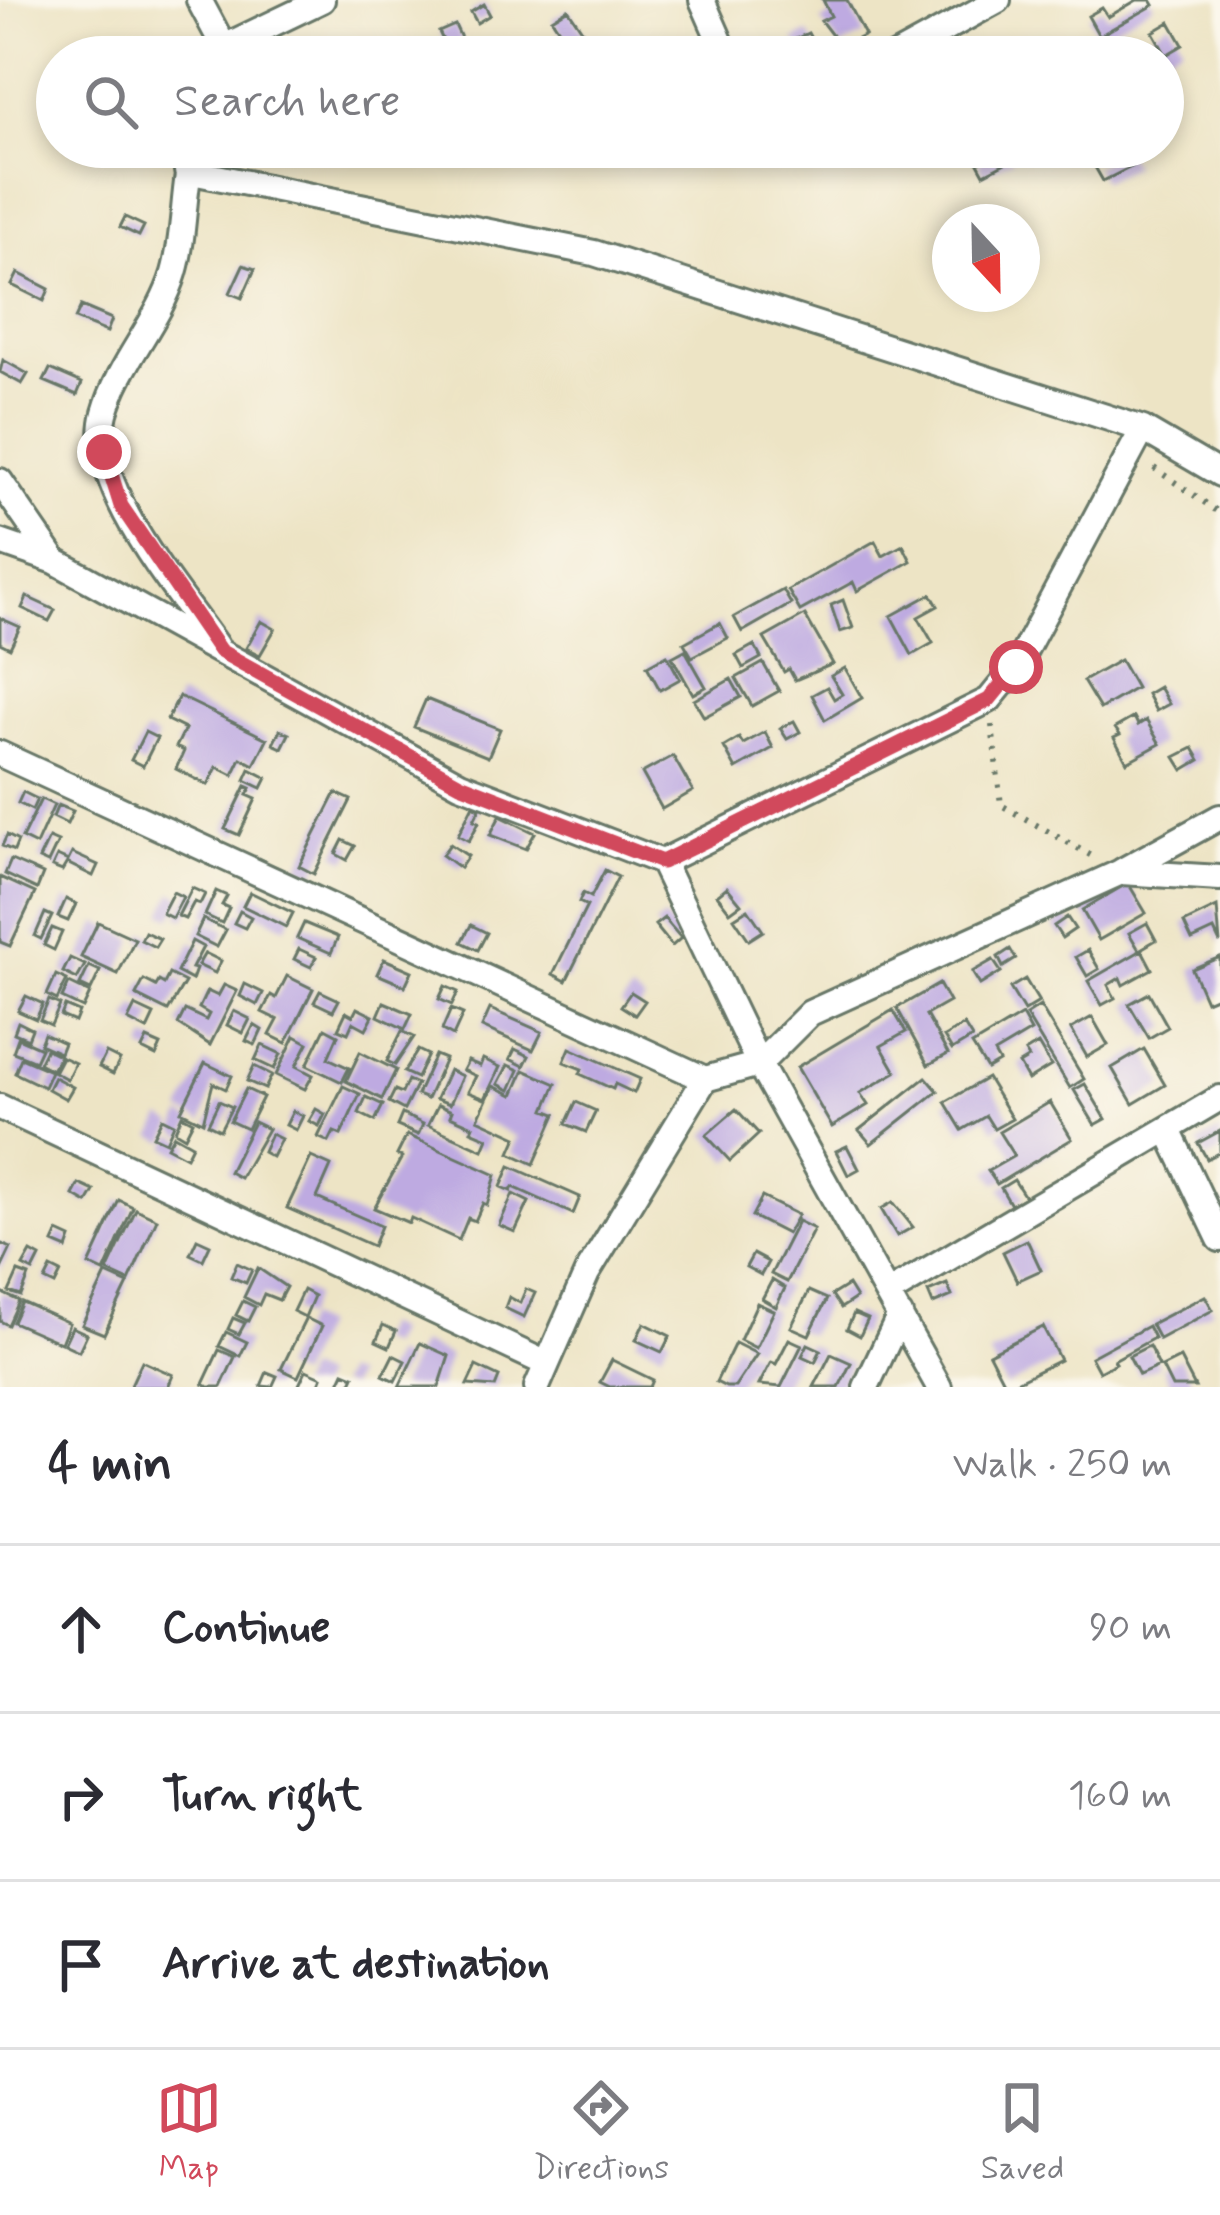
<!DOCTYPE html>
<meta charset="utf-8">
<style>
body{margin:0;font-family:Mynerve,sans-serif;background:#f2f2f3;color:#2b2b33}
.compass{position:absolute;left:932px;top:204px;width:108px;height:108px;border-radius:50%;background:#fff;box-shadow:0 6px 18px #0003;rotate:158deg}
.stop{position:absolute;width:36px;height:36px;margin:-27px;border:9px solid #d1495b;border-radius:50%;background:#fff}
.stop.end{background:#d1495b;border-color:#fff;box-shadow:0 3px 12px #0008}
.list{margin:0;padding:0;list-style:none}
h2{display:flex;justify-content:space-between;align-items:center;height:156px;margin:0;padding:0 48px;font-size:51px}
h2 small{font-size:39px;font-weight:400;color:#7c7c81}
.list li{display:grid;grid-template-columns:78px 1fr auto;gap:36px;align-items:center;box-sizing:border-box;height:168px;padding:0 48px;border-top:3px solid #e1e1e2}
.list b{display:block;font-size:45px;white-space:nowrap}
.list em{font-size:39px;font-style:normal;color:#7c7c81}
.icon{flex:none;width:66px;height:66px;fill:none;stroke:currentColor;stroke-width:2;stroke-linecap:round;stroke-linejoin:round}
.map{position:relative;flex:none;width:1220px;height:1387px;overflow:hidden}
.search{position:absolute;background:#fff;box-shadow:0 6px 18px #0003;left:36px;right:36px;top:36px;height:132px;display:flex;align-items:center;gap:30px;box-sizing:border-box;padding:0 42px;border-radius:66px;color:#7c7c81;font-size:45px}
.sheet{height:660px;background:#fff}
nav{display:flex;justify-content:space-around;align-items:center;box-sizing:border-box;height:168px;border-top:3px solid #e1e1e2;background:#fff;font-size:33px;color:#7c7c81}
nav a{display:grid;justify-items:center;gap:6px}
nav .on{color:#d1495b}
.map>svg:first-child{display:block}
</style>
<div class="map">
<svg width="1220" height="1387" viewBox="0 0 1220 1387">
<rect width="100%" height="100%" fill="#fbf7ec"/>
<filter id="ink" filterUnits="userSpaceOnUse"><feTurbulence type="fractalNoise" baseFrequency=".00833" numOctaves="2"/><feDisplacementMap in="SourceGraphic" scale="24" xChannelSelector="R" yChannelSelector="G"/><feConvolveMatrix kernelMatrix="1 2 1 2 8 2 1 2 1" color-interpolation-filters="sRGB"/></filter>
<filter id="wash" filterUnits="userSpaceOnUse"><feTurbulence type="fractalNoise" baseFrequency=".004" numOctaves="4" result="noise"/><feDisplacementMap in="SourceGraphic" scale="48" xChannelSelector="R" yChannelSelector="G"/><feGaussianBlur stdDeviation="2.7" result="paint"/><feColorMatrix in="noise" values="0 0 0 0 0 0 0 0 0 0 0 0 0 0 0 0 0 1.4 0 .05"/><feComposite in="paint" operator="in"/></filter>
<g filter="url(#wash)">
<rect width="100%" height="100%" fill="#ede4c5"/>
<g id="blocks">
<!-- building -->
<path fill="#beaae1" d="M 823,0 L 847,0 L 865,35 L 841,47 L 821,21 L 831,16 Z
M 1137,0 L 1151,0 L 1154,5 L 1099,36 L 1088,16 L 1102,8 L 1108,17 Z
M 484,4 L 490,15 L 477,23 L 471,12 Z
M 568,9 L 600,57 L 577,57 L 552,19 Z
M 1170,22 L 1183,45 L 1166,55 L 1153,32 Z
M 455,25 L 468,53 L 459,57 L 451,57 L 439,32 Z
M 808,33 L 821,57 L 803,57 L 794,40 Z
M 1124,41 L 1133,57 L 1107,57 L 1104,51 Z
M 856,147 L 874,147 L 878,155 L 864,162 Z
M 990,147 L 1006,147 L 1013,159 L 984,174 L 978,163 L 994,154 Z
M 1125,150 L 1133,166 L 1103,181 L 1095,167 Z
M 125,217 L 144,226 L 139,236 L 120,227 Z
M 243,265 L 255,269 L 242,298 L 230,293 Z
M 18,273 L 49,289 L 44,301 L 12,285 Z
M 81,306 L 112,319 L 107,332 L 75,319 Z
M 3,360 L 28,374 L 22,384 L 0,372 Z
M 50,369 L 82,383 L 77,395 L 44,381 Z
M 875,541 L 883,556 L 903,545 L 911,561 L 857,591 L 853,582 L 800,611 L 788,590 Z
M 783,590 L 791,604 L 742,632 L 734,617 Z
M 931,594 L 938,606 L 918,617 L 933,643 L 912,655 L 891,616 Z
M 27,597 L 55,610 L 49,621 L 22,608 Z
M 843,600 L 853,628 L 840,632 L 831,605 Z
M 805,615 L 833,664 L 795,680 L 789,669 L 784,672 L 764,638 Z
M 0,618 L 20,627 L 10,648 L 0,643 Z
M 261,621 L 275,629 L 260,655 L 246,648 Z
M 720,623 L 728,638 L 692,657 L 684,643 Z
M 754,645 L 761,658 L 743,668 L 736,655 Z
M 685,650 L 706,687 L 693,694 L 672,657 Z
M 667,655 L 680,679 L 660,690 L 647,666 Z
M 1120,660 L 1136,688 L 1100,709 L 1083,681 Z
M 763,663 L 779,691 L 752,706 L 736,678 Z
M 845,668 L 862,698 L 825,720 L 812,695 L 827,687 L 834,699 L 842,694 L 831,676 Z
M 731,679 L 741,697 L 704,717 L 694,700 Z
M 1159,687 L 1169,704 L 1156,711 L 1147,694 Z
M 179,696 L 267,739 L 254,765 L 241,758 L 233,775 L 217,767 L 208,785 L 176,769 L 184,751 L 176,747 L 185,729 L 167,720 Z
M 426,699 L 500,729 L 488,757 L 414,727 Z
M 1134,717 L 1138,725 L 1146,720 L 1160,744 L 1127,762 L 1114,738 L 1120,735 L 1115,728 Z
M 794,721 L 800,732 L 787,739 L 780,728 Z
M 280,730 L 289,734 L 282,748 L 273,744 Z
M 145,732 L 157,738 L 143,766 L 131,760 Z
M 765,732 L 773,748 L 736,769 L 724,747 L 739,738 L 743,744 Z
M 1193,748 L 1200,760 L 1183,770 L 1175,757 Z
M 673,756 L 693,791 L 662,809 L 642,773 Z
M 250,769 L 267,778 L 262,788 L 245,780 Z
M 246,786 L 251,788 L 247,795 L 256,799 L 239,835 L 225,829 Z
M 23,792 L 37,799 L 32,810 L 18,803 Z
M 336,793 L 351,800 L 314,874 L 299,866 Z
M 41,799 L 54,805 L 36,845 L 22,838 Z
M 58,805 L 73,811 L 67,824 L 53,817 Z
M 473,805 L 480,808 L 474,820 L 479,822 L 469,841 L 458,835 Z
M 500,816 L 535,833 L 526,849 L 490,835 Z
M 7,835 L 18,841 L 14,851 L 2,846 Z
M 49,838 L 58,842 L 48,863 L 39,859 Z
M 343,840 L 355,846 L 347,860 L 336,854 Z
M 450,844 L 468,856 L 460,868 L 442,855 Z
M 72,853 L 98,865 L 93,876 L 67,863 Z
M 57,856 L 68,861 L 62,871 L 52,867 Z
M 11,860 L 43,874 L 37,889 L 5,874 Z
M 605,870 L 618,877 L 566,981 L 553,974 L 587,906 L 579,902 L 583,893 L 591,897 Z
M 0,877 L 35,893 L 10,946 L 0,942 Z
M 1128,883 L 1146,913 L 1099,940 L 1082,910 Z
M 727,887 L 741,904 L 730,912 L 717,895 Z
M 192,888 L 205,894 L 200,904 L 194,902 L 185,919 L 178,916 Z
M 216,891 L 227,896 L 222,905 L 229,908 L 222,923 L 205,915 Z
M 173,892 L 183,897 L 172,918 L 162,913 Z
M 250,892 L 293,913 L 286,927 L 243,906 Z
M 66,899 L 76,904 L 68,921 L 58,917 Z
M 1217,907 L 1220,943 L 1214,930 L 1192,940 L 1184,923 Z
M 748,909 L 763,931 L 749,940 L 734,918 Z
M 240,911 L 251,917 L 245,928 L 234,923 Z
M 45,913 L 52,916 L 41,939 L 35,936 Z
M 1067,917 L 1075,929 L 1062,938 L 1054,926 Z
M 664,918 L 681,938 L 672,946 L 655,925 Z
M 203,919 L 226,930 L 217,947 L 195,936 Z
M 98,922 L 135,939 L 118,974 L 81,957 Z
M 304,923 L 338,937 L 331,953 L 297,938 Z
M 1147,923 L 1156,940 L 1139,950 L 1129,933 Z
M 471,925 L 487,933 L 478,950 L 462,942 Z
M 52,928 L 62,932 L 54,950 L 44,945 Z
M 145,932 L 160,939 L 155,947 L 141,940 Z
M 192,941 L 203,947 L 192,968 L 196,969 L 192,980 L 177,972 Z
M 299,949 L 316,957 L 311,967 L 294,959 Z
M 1010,949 L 1016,959 L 1003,967 L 998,957 Z
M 1088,950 L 1099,969 L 1087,976 L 1076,957 Z
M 1142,950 L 1152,969 L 1123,985 L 1120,978 L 1108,985 L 1115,998 L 1102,1005 L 1088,981 Z
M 205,953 L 221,961 L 215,973 L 198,965 Z
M 1220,957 L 1220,995 L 1206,1001 L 1192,969 Z
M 70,958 L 85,965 L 77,979 L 63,972 Z
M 384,959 L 412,971 L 405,986 L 377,974 Z
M 993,960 L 1001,972 L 980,985 L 972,972 Z
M 89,966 L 100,971 L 91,990 L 80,985 Z
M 169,974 L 185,982 L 168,1011 L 136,995 L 144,980 L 156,986 L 159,981 L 164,984 Z
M 56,975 L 67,980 L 57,1000 L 47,995 Z
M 287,976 L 313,989 L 286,1043 L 270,1035 L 278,1020 L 262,1012 L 271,995 L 276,998 Z
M 1025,979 L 1039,1002 L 1024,1011 L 1010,988 Z
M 69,983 L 90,993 L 83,1008 L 62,998 Z
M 245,984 L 263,993 L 257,1005 L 240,996 Z
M 939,984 L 949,1002 L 926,1015 L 948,1054 L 928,1065 L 897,1008 Z
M 224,985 L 237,991 L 210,1045 L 178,1024 L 185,1010 L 206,1020 L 209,1014 L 199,1008 L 207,991 L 218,996 Z
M 445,986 L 458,992 L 452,1005 L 439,999 Z
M 320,991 L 339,1000 L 333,1011 L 314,1002 Z
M 631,992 L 645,1001 L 635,1015 L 621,1006 Z
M 1149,993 L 1168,1027 L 1149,1038 L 1129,1004 Z
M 26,996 L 43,1004 L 36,1019 L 18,1011 Z
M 49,1000 L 60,1005 L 51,1025 L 40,1020 Z
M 384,1002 L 412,1014 L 405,1029 L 378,1016 Z
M 65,1006 L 79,1012 L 75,1022 L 61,1016 Z
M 135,1006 L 154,1015 L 147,1030 L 128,1020 Z
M 1040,1006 L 1084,1079 L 1070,1088 L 1026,1015 Z
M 357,1008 L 373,1016 L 366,1029 L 353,1022 L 348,1033 L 338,1029 L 346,1012 L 353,1016 Z
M 451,1009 L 463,1014 L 453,1036 L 442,1030 Z
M 490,1009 L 542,1032 L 533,1050 L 482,1027 Z
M 893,1010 L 906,1032 L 881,1046 L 896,1072 L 860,1093 L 868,1105 L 832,1127 L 797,1067 Z
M 234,1011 L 250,1019 L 243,1033 L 227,1025 Z
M 1022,1015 L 1031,1031 L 994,1053 L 999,1062 L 987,1069 L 972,1045 Z
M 1092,1017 L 1108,1045 L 1087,1057 L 1071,1029 Z
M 18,1022 L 32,1029 L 28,1039 L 14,1033 Z
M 254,1025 L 262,1030 L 255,1045 L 246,1041 Z
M 964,1025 L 972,1038 L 952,1050 L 944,1037 Z
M 325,1028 L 338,1035 L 328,1058 L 349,1068 L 342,1082 L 307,1065 Z
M 402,1031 L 414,1037 L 395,1065 L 387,1061 Z
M 44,1034 L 64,1043 L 60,1053 L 40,1044 Z
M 295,1036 L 308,1043 L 296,1066 L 313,1075 L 305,1089 L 276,1075 Z
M 18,1038 L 41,1048 L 35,1061 L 13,1052 Z
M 147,1039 L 161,1045 L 156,1056 L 142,1049 Z
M 1038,1044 L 1051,1066 L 1028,1080 L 1019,1064 L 1029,1058 L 1025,1052 Z
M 262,1045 L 281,1054 L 274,1069 L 255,1060 Z
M 570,1048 L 640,1079 L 634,1093 L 615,1084 L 613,1089 L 580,1074 L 582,1069 L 564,1062 Z
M 46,1049 L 60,1056 L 52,1070 L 39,1063 Z
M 515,1049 L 529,1056 L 524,1066 L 510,1059 Z
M 1144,1049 L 1165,1085 L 1133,1104 L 1112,1068 Z
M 418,1050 L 428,1055 L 417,1078 L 404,1072 Z
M 360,1052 L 396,1070 L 382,1099 L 346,1081 Z
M 106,1053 L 120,1060 L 113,1074 L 99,1067 Z
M 435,1055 L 445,1059 L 427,1099 L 417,1095 Z
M 62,1057 L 75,1063 L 67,1079 L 54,1072 Z
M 21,1058 L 51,1071 L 44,1087 L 15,1073 Z
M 483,1059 L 500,1067 L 485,1099 L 468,1092 L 476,1076 L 463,1070 L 468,1061 L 480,1066 Z
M 205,1063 L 232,1076 L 226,1089 L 213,1083 L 203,1122 L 181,1111 Z
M 508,1065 L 519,1070 L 510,1090 L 498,1084 Z
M 254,1066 L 272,1075 L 265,1089 L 247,1081 Z
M 449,1070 L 462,1076 L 450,1104 L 436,1099 Z
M 524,1070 L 556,1084 L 545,1110 L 556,1114 L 534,1164 L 510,1153 L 517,1137 L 478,1119 L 493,1086 L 513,1095 Z
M 54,1077 L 73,1087 L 66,1099 L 48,1089 Z
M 926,1077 L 938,1091 L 871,1144 L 859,1130 Z
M 987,1078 L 1012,1119 L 994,1129 L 986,1116 L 962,1130 L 945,1102 Z
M 408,1080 L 417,1084 L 404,1110 L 389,1102 L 395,1090 L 402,1093 Z
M 1085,1084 L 1106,1119 L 1095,1125 L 1074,1090 Z
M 343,1086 L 360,1094 L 341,1135 L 334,1132 L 329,1142 L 318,1137 Z
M 246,1089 L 263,1097 L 247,1129 L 230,1121 Z
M 366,1097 L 383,1105 L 375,1121 L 359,1113 Z
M 219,1101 L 232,1107 L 220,1130 L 208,1124 Z
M 576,1102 L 596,1111 L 586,1132 L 566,1124 Z
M 1050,1102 L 1072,1139 L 997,1184 L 988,1171 L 1014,1156 L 999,1132 Z
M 438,1105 L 452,1111 L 450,1116 L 473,1126 L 471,1131 L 488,1138 L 483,1150 L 428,1125 Z
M 316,1109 L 325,1114 L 319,1126 L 309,1121 Z
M 736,1109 L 759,1134 L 730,1161 L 706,1135 Z
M 293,1111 L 303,1116 L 296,1130 L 286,1125 Z
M 402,1114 L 423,1124 L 418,1135 L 397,1126 Z
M 182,1115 L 193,1121 L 185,1137 L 175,1131 Z
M 162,1118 L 174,1124 L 166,1142 L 153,1136 Z
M 254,1122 L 268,1129 L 240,1178 L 229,1172 Z
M 1220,1131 L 1220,1152 L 1207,1159 L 1198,1143 Z
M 271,1134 L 281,1139 L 272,1157 L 263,1152 Z
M 174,1135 L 192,1145 L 186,1157 L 167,1147 Z
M 407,1135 L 496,1175 L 487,1205 L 483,1203 L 475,1221 L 468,1218 L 459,1240 L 411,1218 L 409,1223 L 374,1208 L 402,1157 L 397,1155 Z
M 847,1146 L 859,1169 L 848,1175 L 836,1151 Z
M 311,1157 L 331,1166 L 317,1198 L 381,1226 L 373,1246 L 287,1208 Z
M 510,1166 L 580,1197 L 573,1214 L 513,1187 L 511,1191 L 501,1187 Z
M 1014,1180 L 1025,1197 L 1011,1205 L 1001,1188 Z
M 79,1184 L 94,1191 L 87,1203 L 73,1195 Z
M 513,1194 L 529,1202 L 515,1232 L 499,1225 Z
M 762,1197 L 798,1215 L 787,1234 L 752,1216 Z
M 119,1200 L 133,1207 L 104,1272 L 89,1265 Z
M 893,1202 L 913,1227 L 897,1236 L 881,1209 Z
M 136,1209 L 157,1219 L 129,1281 L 107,1271 Z
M 798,1221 L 814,1229 L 787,1282 L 771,1274 Z
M 58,1232 L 71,1238 L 67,1249 L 53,1243 Z
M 197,1239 L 210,1245 L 203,1260 L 190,1254 Z
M 1027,1240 L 1041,1270 L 1017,1281 L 1003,1252 Z
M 0,1243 L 11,1248 L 0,1271 Z
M 31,1252 L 40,1257 L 33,1271 L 23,1266 Z
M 753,1254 L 768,1262 L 761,1275 L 746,1267 Z
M 237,1263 L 252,1270 L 246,1283 L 231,1277 Z
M 51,1268 L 61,1273 L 55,1285 L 45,1280 Z
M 258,1268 L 286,1287 L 279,1300 L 264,1294 L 259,1305 L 244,1297 Z
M 18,1272 L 29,1276 L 21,1296 L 9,1292 Z
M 106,1274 L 128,1284 L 104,1334 L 82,1325 Z
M 772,1280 L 785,1288 L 776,1307 L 762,1299 Z
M 947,1284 L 952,1296 L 933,1304 L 928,1292 Z
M 848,1285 L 856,1298 L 841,1308 L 832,1295 Z
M 526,1289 L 535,1293 L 524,1317 L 505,1308 L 509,1297 L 520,1303 Z
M 303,1290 L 314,1296 L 305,1317 L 293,1311 Z
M 809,1291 L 827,1299 L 809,1335 L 791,1327 Z
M 0,1292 L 19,1301 L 8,1325 L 0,1321 Z
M 1205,1296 L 1213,1310 L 1159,1339 L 1151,1324 Z
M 243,1301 L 255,1307 L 248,1321 L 236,1315 Z
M 22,1302 L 69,1323 L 61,1343 L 13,1322 Z
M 757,1303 L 774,1311 L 756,1348 L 740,1340 Z
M 854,1313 L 868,1319 L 860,1336 L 847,1329 Z
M 233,1318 L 245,1323 L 239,1334 L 228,1329 Z
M 306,1318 L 322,1326 L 298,1377 L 281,1369 Z
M 644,1323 L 670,1336 L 662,1352 L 636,1340 Z
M 383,1325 L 396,1331 L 389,1347 L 376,1341 Z
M 1148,1326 L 1154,1338 L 1114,1360 L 1116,1363 L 1099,1372 L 1091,1357 Z
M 72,1327 L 87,1334 L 79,1351 L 64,1344 Z
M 1043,1327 L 1060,1360 L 1006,1387 L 989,1354 Z
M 226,1332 L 247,1342 L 240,1356 L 219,1346 Z
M 789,1339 L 802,1345 L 781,1387 L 759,1385 L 771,1362 L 776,1364 Z
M 420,1343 L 449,1356 L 439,1387 L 399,1387 Z
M 735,1343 L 757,1354 L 735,1387 L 726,1387 L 716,1382 Z
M 808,1344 L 821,1350 L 815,1362 L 802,1356 Z
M 1149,1346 L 1159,1366 L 1139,1375 L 1129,1356 Z
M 219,1350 L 235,1357 L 221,1387 L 209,1387 L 203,1384 Z
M 831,1354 L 851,1363 L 839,1387 L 814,1387 Z
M 393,1355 L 405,1361 L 395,1381 L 383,1375 Z
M 1180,1358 L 1195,1387 L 1172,1387 L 1162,1367 Z
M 612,1360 L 653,1380 L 650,1387 L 610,1387 L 600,1382 Z
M 142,1361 L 173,1375 L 168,1387 L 130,1387 Z
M 476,1366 L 499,1377 L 495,1387 L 467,1385 Z
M 306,1370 L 322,1377 L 318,1387 L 298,1387 Z
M 267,1372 L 277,1376 L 272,1387 L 261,1386 Z
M 344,1372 L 354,1376 L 349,1387 L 338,1385 Z"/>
</g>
</g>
<g filter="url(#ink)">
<use href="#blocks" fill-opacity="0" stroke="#677767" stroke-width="3"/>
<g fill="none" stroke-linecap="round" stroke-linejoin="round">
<!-- minor casing -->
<g stroke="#677767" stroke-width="30">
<path id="minor" d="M 199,0 L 224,47 L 221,57
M 702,0 L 727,57
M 224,47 L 322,0
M 894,57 L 998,0
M 194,147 C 182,188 186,232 174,273 C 159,323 119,362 105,413 C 85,486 177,589 216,646
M 187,171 L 594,253 L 1143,429 L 1220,474
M 0,481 L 55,561
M 0,542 L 55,561 L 460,784 L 662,862 L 759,1064 L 939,1387
M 0,754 L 705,1079
M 662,862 L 989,700 L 1016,667 L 1143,429
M 1122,871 L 1220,817
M 0,1107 L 547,1364 L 587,1273 L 705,1079 L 759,1064 L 810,1013 L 1121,872 L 1220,878
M 1168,1130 L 1220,1239
M 887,1294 L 1220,1098
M 537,1387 L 547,1364
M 866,1387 L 900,1315"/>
</g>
<!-- path -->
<path stroke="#677767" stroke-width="6" stroke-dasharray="3 9" stroke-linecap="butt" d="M 1154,468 L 1220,513
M 992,725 L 1001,805 L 1092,856"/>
<!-- minor -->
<use href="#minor" stroke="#fff" stroke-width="24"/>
</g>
</g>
<g fill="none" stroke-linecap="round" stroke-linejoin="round" filter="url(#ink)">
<!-- route -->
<path stroke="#d1495b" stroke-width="15" d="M 104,452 L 121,506 L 220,651 L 460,784 L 662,862 L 989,700 L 1016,667"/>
</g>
</svg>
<svg class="compass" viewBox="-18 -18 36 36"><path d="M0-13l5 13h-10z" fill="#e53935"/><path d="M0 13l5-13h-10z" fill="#7c7c81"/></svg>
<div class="stop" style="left:1016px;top:667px"></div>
<div class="stop end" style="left:104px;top:452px"></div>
<div class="search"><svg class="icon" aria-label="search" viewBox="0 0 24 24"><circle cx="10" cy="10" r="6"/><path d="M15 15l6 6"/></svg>Search here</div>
</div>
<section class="sheet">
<h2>4 min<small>Walk · 250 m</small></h2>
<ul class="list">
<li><svg class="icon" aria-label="ahead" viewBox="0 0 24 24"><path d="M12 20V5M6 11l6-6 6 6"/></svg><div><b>Continue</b></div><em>90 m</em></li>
<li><svg class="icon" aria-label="right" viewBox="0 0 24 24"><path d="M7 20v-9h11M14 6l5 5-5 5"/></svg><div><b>Turn right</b></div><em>160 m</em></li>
<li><svg class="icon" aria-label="arrive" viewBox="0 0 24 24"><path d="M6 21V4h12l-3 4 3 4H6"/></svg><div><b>Arrive at destination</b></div></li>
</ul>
</section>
<nav>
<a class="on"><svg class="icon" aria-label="map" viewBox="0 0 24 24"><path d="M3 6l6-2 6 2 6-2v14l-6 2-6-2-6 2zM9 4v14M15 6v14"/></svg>Map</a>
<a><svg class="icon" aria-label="directions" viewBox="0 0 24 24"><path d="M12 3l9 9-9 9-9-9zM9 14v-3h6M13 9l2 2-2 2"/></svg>Directions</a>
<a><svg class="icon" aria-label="saved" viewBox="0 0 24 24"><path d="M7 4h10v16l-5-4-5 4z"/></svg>Saved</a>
</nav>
